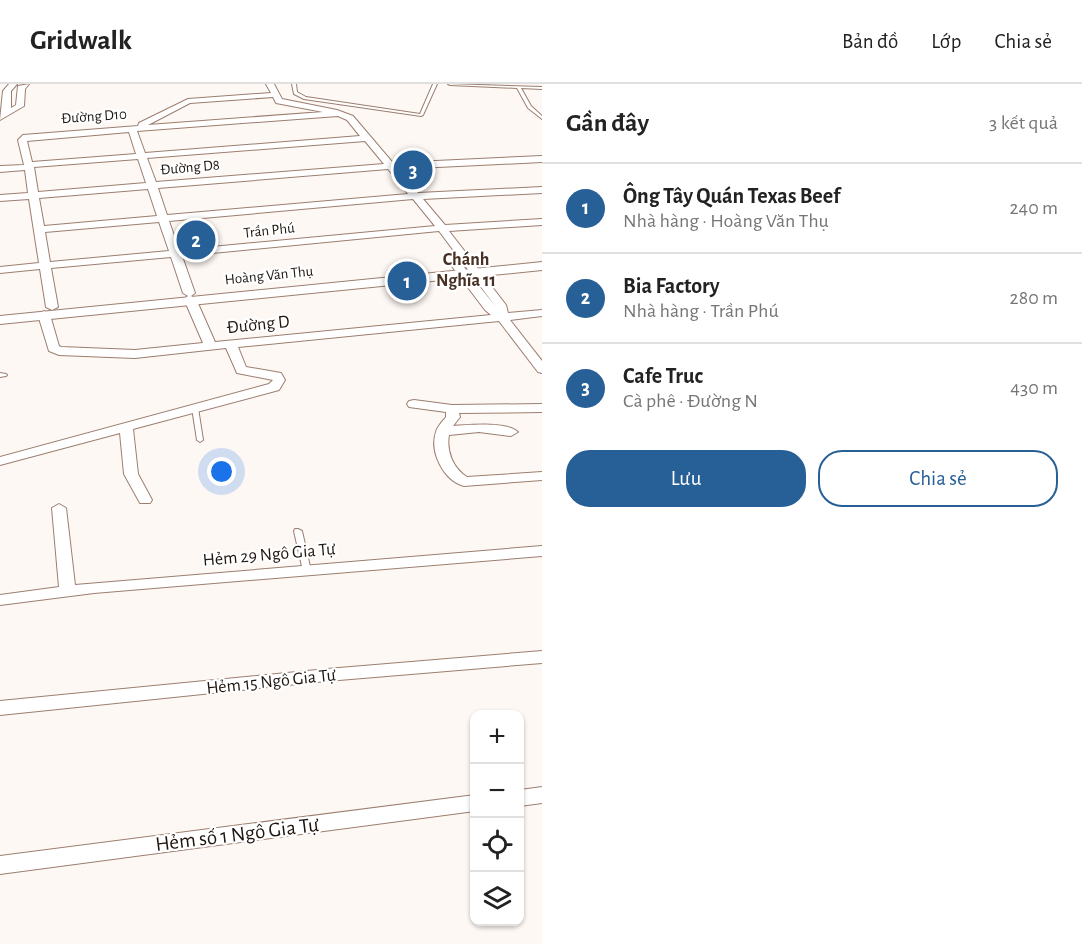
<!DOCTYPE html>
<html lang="vi">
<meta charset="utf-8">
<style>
body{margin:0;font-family:"Alegreya Sans",sans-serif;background:#f6f6f6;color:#222}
.controls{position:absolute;right:18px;bottom:18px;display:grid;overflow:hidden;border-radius:12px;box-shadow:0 2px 4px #0004}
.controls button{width:54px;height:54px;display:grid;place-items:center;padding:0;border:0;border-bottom:2px solid #e0e0e0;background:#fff;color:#222;font:30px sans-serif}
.you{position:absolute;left:222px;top:388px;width:21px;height:21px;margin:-15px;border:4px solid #fff;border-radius:50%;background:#1a73e8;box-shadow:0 0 0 9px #1a73e833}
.badge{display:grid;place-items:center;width:39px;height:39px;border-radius:50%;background:#275f97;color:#fff;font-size:20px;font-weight:700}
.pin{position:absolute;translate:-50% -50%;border:3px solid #fff;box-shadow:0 2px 6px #0006}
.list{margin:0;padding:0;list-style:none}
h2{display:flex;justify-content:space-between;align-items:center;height:78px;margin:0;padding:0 24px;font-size:26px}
h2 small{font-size:20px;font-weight:400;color:#767676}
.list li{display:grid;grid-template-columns:39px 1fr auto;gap:18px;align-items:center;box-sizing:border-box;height:90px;padding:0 24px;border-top:2px solid #e0e0e0}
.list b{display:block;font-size:22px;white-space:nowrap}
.list p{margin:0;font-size:20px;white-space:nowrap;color:#767676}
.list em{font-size:20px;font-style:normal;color:#767676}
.actions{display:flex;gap:12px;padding:18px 24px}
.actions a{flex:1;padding:14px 0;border:2px solid #275f97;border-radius:24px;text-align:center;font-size:21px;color:#275f97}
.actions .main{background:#275f97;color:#fff}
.icon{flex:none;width:33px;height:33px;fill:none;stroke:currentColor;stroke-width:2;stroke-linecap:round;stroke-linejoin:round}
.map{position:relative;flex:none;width:542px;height:860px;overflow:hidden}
header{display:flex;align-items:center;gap:36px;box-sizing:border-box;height:84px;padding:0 30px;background:#fff;border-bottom:2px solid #e0e0e0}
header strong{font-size:28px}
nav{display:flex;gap:33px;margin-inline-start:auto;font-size:21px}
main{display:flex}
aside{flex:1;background:#fff}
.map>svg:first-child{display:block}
</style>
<header>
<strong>Gridwalk</strong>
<nav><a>Bản đồ</a><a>Lớp</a><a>Chia sẻ</a></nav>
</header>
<main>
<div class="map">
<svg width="542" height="860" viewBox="0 0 542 860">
<rect width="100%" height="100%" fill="#fef8f4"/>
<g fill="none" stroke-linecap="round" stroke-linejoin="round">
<!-- service casing -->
<g stroke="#9b7e6f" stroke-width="2">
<path id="service" d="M 292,0 L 296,0 L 297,8 L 306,13 L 420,30 L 433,0 L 437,0 L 423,31 L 421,32 L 304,15 L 294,10 Z
M 448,0 L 542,3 L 542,5 L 521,4 L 531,22 L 542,32 L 542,35 L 528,24 L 517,4 L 450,1 Z
M 0,289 L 6,290 L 7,291 L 6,292 L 0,293 Z
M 195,322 L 198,324 L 203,356 L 200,358 L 197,356 L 192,324 Z
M 295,445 L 298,445 L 302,447 L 311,487 L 310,489 L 304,489 L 303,487 L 294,447 Z"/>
</g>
<!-- minor casing -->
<g stroke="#9b7e6f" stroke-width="2">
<path id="minor" d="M 9,0 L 17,0 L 11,7 L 11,24 L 16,21 L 18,2 L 29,0 L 25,5 L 24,22 L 0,36 L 3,7 Z
M 266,0 L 274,0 L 282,15 L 337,26 L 353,32 L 393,79 L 542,72 L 542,78 L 397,85 L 418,109 L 542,103 L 542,109 L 423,115 L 445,141 L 542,135 L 542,141 L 449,147 L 506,221 L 508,229 L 542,226 L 542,232 L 510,236 L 542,277 L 542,289 L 538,288 L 499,237 L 238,263 L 246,283 L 281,289 L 285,296 L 279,306 L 133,345 L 138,390 L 152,416 L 150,419 L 140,419 L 124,390 L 120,349 L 0,381 L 0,373 L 269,300 L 273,296 L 237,289 L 226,264 L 135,274 L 59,271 L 49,267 L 38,231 L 44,227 L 50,231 L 59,262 L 61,263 L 135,266 L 203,259 L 184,215 L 188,212 L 183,209 L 171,173 L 51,184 L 58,223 L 52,226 L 46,223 L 40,185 L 0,189 L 0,183 L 39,179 L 29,115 L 0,117 L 0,111 L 28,109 L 25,86 L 0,88 L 0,82 L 24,81 L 18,56 L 23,51 L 138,42 L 139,39 L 188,15 L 271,9 ZM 273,13 L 276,19 L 323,28 L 148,41 L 190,19 ZM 338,32 L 347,36 L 360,52 L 145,69 L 137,47 ZM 129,48 L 136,70 L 32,78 L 27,57 ZM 365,57 L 384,80 L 156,98 L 147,74 ZM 138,75 L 146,99 L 38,108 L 34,83 ZM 388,85 L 408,110 L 167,131 L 158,104 ZM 148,105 L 157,132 L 44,142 L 39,114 ZM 413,115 L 435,142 L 179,166 L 169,137 ZM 159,138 L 169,167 L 50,178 L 45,148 ZM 439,147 L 496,223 L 459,177 L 451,177 L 451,181 L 485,226 L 491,231 L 215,258 L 196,215 L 191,212 L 195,209 L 182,172 Z
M 414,316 L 452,321 L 542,320 L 542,328 L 459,329 L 460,333 L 453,342 C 469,341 506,337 518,348 L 511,352 L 479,348 L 449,351 C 446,367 453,384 467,393 L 542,388 L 542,396 L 464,402 C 444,397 429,368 436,348 C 437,343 442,338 446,333 L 446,328 L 409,323 L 407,320 L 409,317 Z
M 59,420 L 66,424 L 75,501 L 542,462 L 542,472 L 94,509 L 0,521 L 0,511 L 59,503 L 52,424 Z
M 542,567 L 542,579 L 327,597 L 0,631 L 0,617 L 327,585 Z
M 542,703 L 542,719 L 520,722 L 520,706 Z
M 475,711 L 475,727 L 0,790 L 0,772 Z"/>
</g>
<!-- tertiary casing -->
<g stroke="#9b7e6f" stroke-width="2">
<path id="tertiary" d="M 542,178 L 542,186 L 0,240 L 0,232 Z"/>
</g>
<!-- service -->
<use href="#service" fill="#fff" fill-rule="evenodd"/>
<!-- minor -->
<use href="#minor" fill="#fff" fill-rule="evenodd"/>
<!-- tertiary -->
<use href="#tertiary" fill="#fff" fill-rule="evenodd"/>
</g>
<g text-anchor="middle" stroke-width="4.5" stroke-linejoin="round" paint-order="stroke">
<!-- far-street labels -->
<g font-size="15" fill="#1f150f" stroke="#fff">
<text transform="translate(94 32) rotate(-4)" y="5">Đường D10</text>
<text transform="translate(190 83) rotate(-5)" y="5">Đường D8</text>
<text transform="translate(269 146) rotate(-6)" y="5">Trần Phú</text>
<text transform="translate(269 191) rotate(-6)" y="5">Hoàng Văn Thụ</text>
</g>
<!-- far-quarter labels -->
<g font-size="18" font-weight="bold" fill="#472f22" stroke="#fff">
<text x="466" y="181">Chánh<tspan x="466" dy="21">Nghĩa 11</tspan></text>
</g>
<!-- street labels -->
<g font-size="18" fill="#1f150f" stroke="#fff">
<text transform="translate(258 240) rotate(-6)" y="6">Đường D</text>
<text transform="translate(269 470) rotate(-5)" y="6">Hẻm 29 Ngô Gia Tự</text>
<text transform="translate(271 597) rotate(-6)" y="6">Hẻm 15 Ngô Gia Tự</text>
</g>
<!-- near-street labels -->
<g font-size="21" fill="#1f150f" stroke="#fff">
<text transform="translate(237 750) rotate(-7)" y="7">Hẻm số 1 Ngô Gia Tự</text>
</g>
</g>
</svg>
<div class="controls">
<button>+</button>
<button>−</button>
<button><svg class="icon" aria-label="locate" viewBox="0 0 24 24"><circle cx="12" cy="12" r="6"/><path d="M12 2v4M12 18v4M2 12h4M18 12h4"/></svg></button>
<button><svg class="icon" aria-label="layers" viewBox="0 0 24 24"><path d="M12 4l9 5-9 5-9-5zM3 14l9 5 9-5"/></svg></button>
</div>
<div class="you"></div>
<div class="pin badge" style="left:407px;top:197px">1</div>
<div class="pin badge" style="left:196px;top:156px">2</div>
<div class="pin badge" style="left:413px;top:86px">3</div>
</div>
<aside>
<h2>Gần đây<small>3 kết quả</small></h2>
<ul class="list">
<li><span class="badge">1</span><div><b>Ông Tây Quán Texas Beef</b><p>Nhà hàng · Hoàng Văn Thụ</p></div><em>240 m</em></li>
<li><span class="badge">2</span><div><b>Bia Factory</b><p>Nhà hàng · Trần Phú</p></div><em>280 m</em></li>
<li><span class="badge">3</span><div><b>Cafe Truc</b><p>Cà phê · Đường N</p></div><em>430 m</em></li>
</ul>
<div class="actions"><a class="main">Lưu</a><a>Chia sẻ</a></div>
</aside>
</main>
